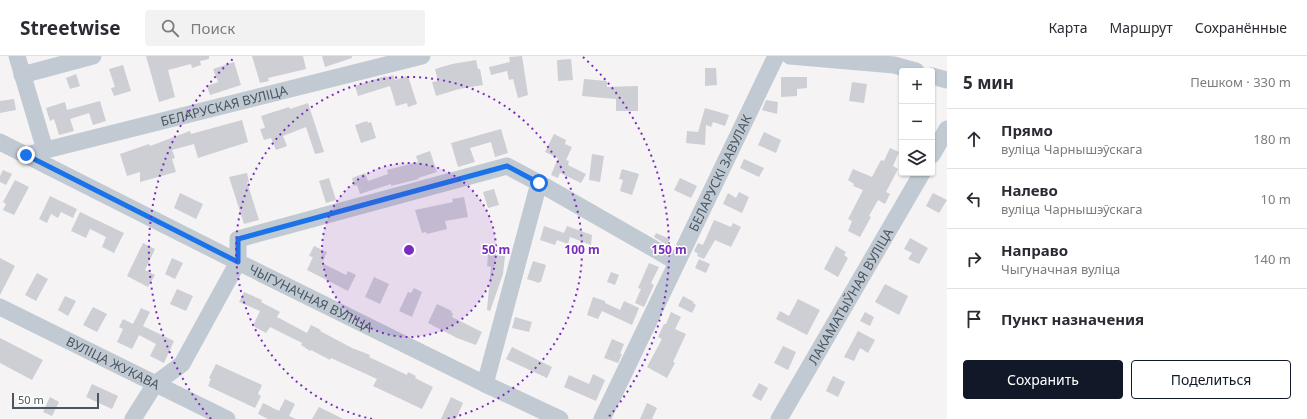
<!DOCTYPE html>
<html lang="ru">
<meta charset="utf-8">
<style>
body{margin:0;font-family:"Noto Sans",sans-serif;background:#f2f2f3;color:#2b2b33}
.controls{position:absolute;right:12px;top:12px;display:grid;overflow:hidden;border-radius:4px;box-shadow:0 1px 3px #0004}
.controls button{width:36px;height:36px;display:grid;place-items:center;padding:0;border:0;border-bottom:1px solid #e1e1e2;background:#fff;color:#2b2b33;font:20px sans-serif}
.scale{position:absolute;left:12px;bottom:10px;width:87px;box-sizing:border-box;padding-left:4px;border:2px solid #4a5661;border-top:0;font-size:11px;line-height:14px;white-space:nowrap;color:#4a5661;-webkit-text-stroke:3px #fff;paint-order:stroke}
.stop{position:absolute;width:12px;height:12px;margin:-9px;border:3px solid #1a73e8;border-radius:50%;background:#fff}
.stop.end{background:#1a73e8;border-color:#fff;box-shadow:0 1px 4px #0008}
.list{margin:0;padding:0;list-style:none}
h2{display:flex;justify-content:space-between;align-items:center;height:52px;margin:0;padding:0 16px;font-size:17px}
h2 small{font-size:13px;font-weight:400;color:#7c7c81}
.list li{display:grid;grid-template-columns:26px 1fr auto;gap:12px;align-items:center;box-sizing:border-box;height:60px;padding:0 16px;border-top:1px solid #e1e1e2}
.list b{display:block;font-size:15px;white-space:nowrap}
.list p{margin:0;font-size:13px;white-space:nowrap;color:#7c7c81}
.list em{font-size:13px;font-style:normal;color:#7c7c81}
.actions{display:flex;gap:8px;padding:12px 16px}
.actions a{flex:1;padding:9px 0;border:1px solid #111827;border-radius:4px;text-align:center;font-size:14px;color:#111827}
.actions .main{background:#111827;color:#fff}
.icon{flex:none;width:22px;height:22px;fill:none;stroke:currentColor;stroke-width:2;stroke-linecap:round;stroke-linejoin:round}
.map{position:relative;flex:none;width:947px;height:363px;overflow:hidden}
header{display:flex;align-items:center;gap:24px;box-sizing:border-box;height:56px;padding:0 20px;background:#fff;border-bottom:1px solid #e1e1e2}
header strong{font-size:19px}
nav{display:flex;gap:22px;margin-inline-start:auto;font-size:14px}
.search{width:280px;height:36px;background:#f2f2f3;display:flex;align-items:center;gap:10px;box-sizing:border-box;padding:0 14px;border-radius:4px;color:#7c7c81;font-size:15px}
main{display:flex}
aside{flex:1;background:#fff}
.map>svg:first-child{display:block}
</style>
<header>
<strong>Streetwise</strong>
<div class="search"><svg class="icon" aria-label="search" viewBox="0 0 24 24"><circle cx="10" cy="10" r="6"/><path d="M15 15l6 6"/></svg>Поиск</div>
<nav><a>Карта</a><a>Маршрут</a><a>Сохранённые</a></nav>
</header>
<main>
<div class="map">
<svg width="947" height="363" viewBox="0 0 947 363">
<rect width="100%" height="100%" fill="#f5f3f3"/>
<!-- building -->
<path fill="#cdcfd5" d="M 146,0 L 209,0 L 209,3 L 200,5 L 201,9 L 192,12 L 191,8 L 168,14 L 175,41 L 159,46 Z
M 252,0 L 303,0 L 306,13 L 268,22 L 269,25 L 260,27 Z
M 322,0 L 352,0 L 352,2 L 325,11 Z
M 522,0 L 528,39 L 518,42 L 513,23 L 509,24 L 507,15 L 491,19 L 489,11 L 510,6 L 509,1 Z
M 571,3 L 573,24 L 558,25 L 557,4 Z
M 476,4 L 478,13 L 480,13 L 483,29 L 459,33 L 436,40 L 432,26 L 438,25 L 435,13 L 452,8 Z
M 234,6 L 241,29 L 210,39 L 207,30 L 218,26 L 213,13 Z
M 123,9 L 131,35 L 114,40 L 111,32 L 115,31 L 109,13 Z
M 705,12 L 716,12 L 717,29 L 705,30 Z
M 76,18 L 80,30 L 70,33 L 66,22 Z
M 393,19 L 395,24 L 408,20 L 417,48 L 408,51 L 407,47 L 396,50 L 390,30 L 358,40 L 355,30 L 385,20 L 386,21 Z
M 781,21 L 807,21 L 807,32 L 797,33 L 797,40 L 781,41 Z
M 584,23 L 607,25 L 607,31 L 638,30 L 638,55 L 616,55 L 616,43 L 582,40 Z
M 852,26 L 867,28 L 864,47 L 849,45 Z
M 14,43 L 16,54 L 0,57 L 0,45 Z
M 766,44 L 778,46 L 777,58 L 762,54 Z
M 100,45 L 106,65 L 93,69 L 89,57 L 70,63 L 74,75 L 59,79 L 54,63 L 50,65 L 46,52 L 65,46 L 67,54 Z
M 308,47 L 324,96 L 315,98 L 306,71 L 283,80 L 287,90 L 276,94 L 271,82 L 264,84 L 260,73 L 265,72 L 261,60 L 289,51 L 290,53 Z
M 705,52 L 729,59 L 725,70 L 713,66 L 711,71 L 706,69 L 705,89 L 686,87 L 687,75 L 698,76 Z
M 242,64 L 248,86 L 198,102 L 194,88 L 172,94 L 175,102 L 172,103 L 176,116 L 140,126 L 140,116 L 127,120 L 120,98 L 149,88 L 150,90 L 190,75 L 191,78 Z
M 367,65 L 368,67 L 371,66 L 376,82 L 361,87 L 355,69 Z
M 501,73 L 508,97 L 495,101 L 491,86 L 470,92 L 475,106 L 458,111 L 451,87 Z
M 764,76 L 781,84 L 776,97 L 758,89 Z
M 554,78 L 566,84 L 565,88 L 572,91 L 566,104 L 569,105 L 568,109 L 586,118 L 581,127 L 560,117 L 558,122 L 551,119 L 558,102 L 545,96 Z
M 890,92 L 899,96 L 893,110 L 898,113 L 886,136 L 890,138 L 885,148 L 878,144 L 869,160 L 871,161 L 860,181 L 848,175 L 852,165 L 848,163 L 863,134 L 853,130 L 854,128 L 848,124 L 853,113 L 872,121 L 881,104 L 884,105 Z
M 430,95 L 437,116 L 418,122 L 419,123 L 391,130 L 391,128 L 360,138 L 357,129 L 354,130 L 352,122 L 365,117 L 368,125 L 388,118 L 387,114 L 418,106 L 416,100 Z
M 592,98 L 604,100 L 600,126 L 589,124 Z
M 744,103 L 764,112 L 759,121 L 740,112 Z
M 622,113 L 639,118 L 632,139 L 620,135 L 623,124 L 619,123 Z
M 3,114 L 12,118 L 6,129 L 0,126 L 0,120 Z
M 247,117 L 249,126 L 247,126 L 259,164 L 244,168 L 229,121 Z
M 329,122 L 336,144 L 326,147 L 319,125 Z
M 680,122 L 697,130 L 691,142 L 674,134 Z
M 15,124 L 29,131 L 14,159 L 3,154 L 6,148 L 3,146 Z
M 494,133 L 499,149 L 488,152 L 483,136 Z
M 739,136 L 749,141 L 742,157 L 723,148 L 728,137 L 736,142 Z
M 180,137 L 203,148 L 196,163 L 174,152 Z
M 933,137 L 947,144 L 939,157 L 926,150 Z
M 50,140 L 77,153 L 73,162 L 61,156 L 58,162 L 51,158 L 47,167 L 39,163 Z
M 464,141 L 468,161 L 445,165 L 447,173 L 427,178 L 426,176 L 422,177 L 415,154 L 453,146 L 452,143 Z
M 80,156 L 124,177 L 114,197 L 102,191 L 106,181 L 90,173 L 86,182 L 71,175 Z
M 714,164 L 731,171 L 733,167 L 741,171 L 731,191 L 715,184 L 704,203 L 697,200 L 698,198 L 694,195 L 698,187 L 703,189 Z
M 544,170 L 564,177 L 567,170 L 592,179 L 591,189 L 570,181 L 568,188 L 557,184 L 555,189 L 540,184 Z
M 656,177 L 670,183 L 667,189 L 654,181 Z
M 910,182 L 928,192 L 919,208 L 908,203 L 912,197 L 904,193 Z
M 143,187 L 155,193 L 145,214 L 155,219 L 148,231 L 127,220 Z
M 314,190 L 327,196 L 322,207 L 346,219 L 348,215 L 356,219 L 348,235 L 307,214 L 313,201 L 309,200 Z
M 836,190 L 846,196 L 844,199 L 848,202 L 838,221 L 824,213 Z
M 488,198 L 505,200 L 503,218 L 490,255 L 487,254 L 491,211 L 487,210 Z
M 0,202 L 15,210 L 0,239 Z
M 172,202 L 183,207 L 175,223 L 165,218 Z
M 699,203 L 710,208 L 706,217 L 695,212 Z
M 533,205 L 546,209 L 541,226 L 539,226 L 539,227 L 527,223 Z
M 649,207 L 659,211 L 651,227 L 654,229 L 644,251 L 635,247 L 641,233 L 638,232 Z
M 611,216 L 619,219 L 615,229 L 607,226 Z
M 37,217 L 48,223 L 36,245 L 25,239 Z
M 374,221 L 389,228 L 380,248 L 365,241 Z
M 885,228 L 908,240 L 899,259 L 875,246 Z
M 414,232 L 422,236 L 412,261 L 399,255 L 408,236 L 411,237 Z
M 177,233 L 193,240 L 186,255 L 170,248 Z
M 244,236 L 262,244 L 261,246 L 280,256 L 277,261 L 307,277 L 311,269 L 321,274 L 320,275 L 352,292 L 370,299 L 369,301 L 407,319 L 408,316 L 416,320 L 415,322 L 433,331 L 422,353 L 373,330 L 377,323 L 331,302 L 330,304 L 311,294 L 310,295 L 301,289 L 302,287 L 270,271 L 266,277 L 253,270 L 260,255 L 239,246 Z
M 65,240 L 76,245 L 68,260 L 58,254 Z
M 683,240 L 694,246 L 693,247 L 696,249 L 692,257 L 678,250 Z
M 593,241 L 605,245 L 605,247 L 620,254 L 624,245 L 639,252 L 632,269 L 602,255 L 598,263 L 587,259 Z
M 798,243 L 820,254 L 807,279 L 776,263 L 780,255 L 789,260 Z
M 437,248 L 452,255 L 451,256 L 453,258 L 452,261 L 482,276 L 476,289 L 457,282 L 428,267 Z
M 93,251 L 107,258 L 97,276 L 83,269 Z
M 141,252 L 150,256 L 143,270 L 174,285 L 164,307 L 150,300 L 156,288 L 139,279 L 132,293 L 117,286 L 123,273 L 119,271 L 123,263 L 133,268 Z
M 671,256 L 681,261 L 675,273 L 686,278 L 673,306 L 675,307 L 667,322 L 647,311 L 662,283 L 658,281 L 664,268 L 666,268 Z
M 865,256 L 874,261 L 870,270 L 860,265 Z
M 515,261 L 532,266 L 529,276 L 512,272 Z
M 858,275 L 875,284 L 868,297 L 860,292 L 854,305 L 844,301 Z
M 0,282 L 43,304 L 32,324 L 0,307 Z
M 612,283 L 624,288 L 620,298 L 622,298 L 618,307 L 604,302 Z
M 783,290 L 796,296 L 788,314 L 774,307 Z
M 512,291 L 552,311 L 547,322 L 506,303 Z
M 216,308 L 262,329 L 258,338 L 261,340 L 255,352 L 208,330 L 211,323 L 209,322 Z
M 593,318 L 605,324 L 596,345 L 564,331 L 569,319 L 589,328 Z
M 833,320 L 845,326 L 838,341 L 826,335 Z
M 759,327 L 768,332 L 761,345 L 752,340 Z
M 92,328 L 118,340 L 112,353 L 86,341 Z
M 50,341 L 59,346 L 52,360 L 43,356 Z
M 451,341 L 463,347 L 456,363 L 441,363 Z
M 285,343 L 295,348 L 289,360 L 296,363 L 268,363 L 258,358 L 263,347 L 279,355 Z
M 647,347 L 657,352 L 652,363 L 640,363 Z
M 319,351 L 343,363 L 312,363 Z"/>
<g fill="none" stroke-linecap="round" stroke-linejoin="round">
<!-- minor -->
<g stroke="#c1cad2" stroke-width="17">
<path d="M 17,0 L 45,94"/>
<path d="M 790,0 L 894,9 L 916,15"/>
<path d="M 22,19 L 93,0"/>
<path d="M 932,20 L 947,24"/>
<path id="s1" d="M 0,86 L 238,206 L 485,328 L 560,363"/>
<path id="s2" d="M 26,99 L 422,0"/>
<path d="M 932,99 L 947,73"/>
<path id="s3" d="M 0,251 L 227,363"/>
<path d="M 485,328 L 539,127"/>
<path d="M 133,363 L 155,328 L 182,308 L 238,206 L 238,183 L 507,110 L 539,127 L 677,206"/>
<path id="s4" d="M 602,363 L 776,0"/>
<path id="s5" d="M 779,363 L 922,117"/>
</g>
</g>
<g fill="none" stroke-linecap="round" stroke-linejoin="round">
<!-- route -->
<path stroke="#1a73e8" stroke-width="5" d="M 26,99 L 238,206 L 238,183 L 507,110 L 539,127"/>
</g>
<!-- distance rings -->
<circle cx="409" cy="194" r="87" fill="#7b2cbf" fill-opacity=".12"/>
<g fill="none" stroke="#7b2cbf" stroke-width="2" stroke-dasharray="2 4">
<circle cx="409" cy="194" r="87"/>
<path d="M372 363A173 173 0 1 1 446 363"/>
<path d="M211 363A260 260 0 0 1 235 1M583 1A260 260 0 0 1 607 363"/>
</g>
<g text-anchor="middle" stroke-width="3" stroke-linejoin="round" paint-order="stroke">
<!-- street labels -->
<g font-size="13" fill="#4a5661" stroke="#fff">
<text dy="5" stroke="none"><textPath href="#s2" startOffset="204">БЕЛАРУСКАЯ ВУЛІЦА</textPath></text>
<text dy="5" stroke="none"><textPath href="#s4" startOffset="273">БЕЛАРУСКІ ЗАВУЛАК</textPath></text>
<text dy="5" stroke="none"><textPath href="#s5" startOffset="142">ЛАКАМАТЫЎНАЯ ВУЛІЦА</textPath></text>
<text dy="5" stroke="none"><textPath href="#s1" startOffset="348">ЧЫГУНАЧНАЯ ВУЛІЦА</textPath></text>
<text dy="5" stroke="none"><textPath href="#s3" startOffset="126">ВУЛІЦА ЖУКАВА</textPath></text>
</g>
</g>
<circle cx="409" cy="194" r="6" fill="#7b2cbf" stroke="#fff" stroke-width="2"/>
<g font-size="12" text-anchor="middle" font-weight="bold" fill="#7b2cbf" stroke="#fff" stroke-width="3" stroke-linejoin="round" paint-order="stroke">
<text x="496" y="198">50 m</text>
<text x="582" y="198">100 m</text>
<text x="669" y="198">150 m</text>
</g>
</svg>
<div class="controls">
<button>+</button>
<button>−</button>
<button><svg class="icon" aria-label="layers" viewBox="0 0 24 24"><path d="M12 4l9 5-9 5-9-5zM3 14l9 5 9-5"/></svg></button>
</div>
<div class="scale">50 m</div>
<div class="stop" style="left:539px;top:127px"></div>
<div class="stop end" style="left:26px;top:99px"></div>
</div>
<aside>
<h2>5 мин<small>Пешком · 330 m</small></h2>
<ul class="list">
<li><svg class="icon" aria-label="ahead" viewBox="0 0 24 24"><path d="M12 20V5M6 11l6-6 6 6"/></svg><div><b>Прямо</b><p>вуліца Чарнышэўскага</p></div><em>180 m</em></li>
<li><svg class="icon" aria-label="left" viewBox="0 0 24 24"><path d="M17 20v-9H6M10 6l-5 5 5 5"/></svg><div><b>Налево</b><p>вуліца Чарнышэўскага</p></div><em>10 m</em></li>
<li><svg class="icon" aria-label="right" viewBox="0 0 24 24"><path d="M7 20v-9h11M14 6l5 5-5 5"/></svg><div><b>Направо</b><p>Чыгуначная вуліца</p></div><em>140 m</em></li>
<li><svg class="icon" aria-label="arrive" viewBox="0 0 24 24"><path d="M6 21V4h12l-3 4 3 4H6"/></svg><div><b>Пункт назначения</b></div></li>
</ul>
<div class="actions"><a class="main">Сохранить</a><a>Поделиться</a></div>
</aside>
</main>
